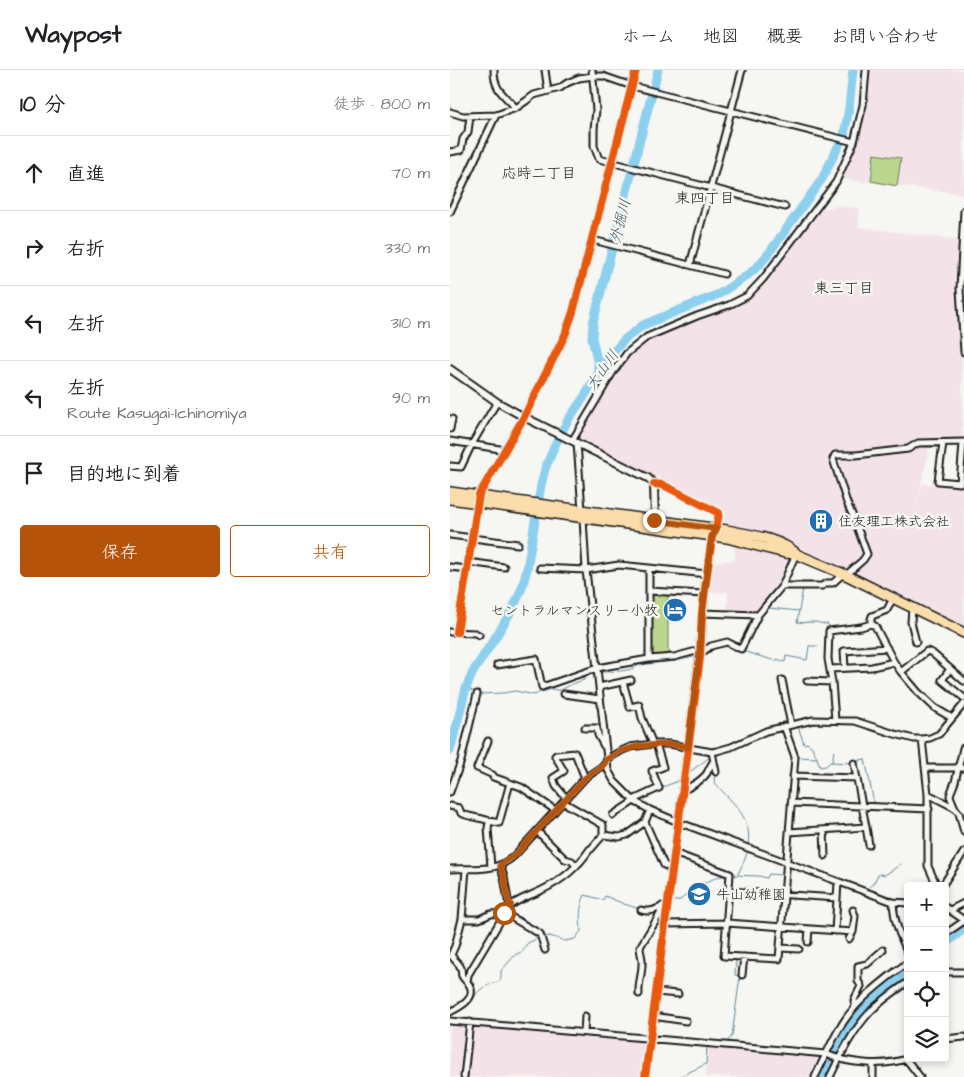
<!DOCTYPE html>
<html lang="ja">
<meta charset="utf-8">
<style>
body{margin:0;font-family:"Architects Daughter","Klee One",sans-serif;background:#f2f2f2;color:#202124}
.controls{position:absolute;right:15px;bottom:15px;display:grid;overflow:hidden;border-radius:5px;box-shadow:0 2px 8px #0003}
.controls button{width:45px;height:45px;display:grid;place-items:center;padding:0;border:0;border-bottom:1px solid #e0e0e0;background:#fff;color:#202124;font:25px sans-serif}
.stop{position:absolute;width:15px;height:15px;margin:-11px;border:4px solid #b45309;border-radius:50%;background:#fff}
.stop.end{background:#b45309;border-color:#fff;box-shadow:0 1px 5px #0008}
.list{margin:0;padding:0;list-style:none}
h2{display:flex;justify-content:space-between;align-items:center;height:65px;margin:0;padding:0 20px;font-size:21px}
h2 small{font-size:16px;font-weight:400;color:#757577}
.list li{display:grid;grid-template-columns:32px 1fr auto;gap:15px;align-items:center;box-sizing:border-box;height:75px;padding:0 20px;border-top:1px solid #e0e0e0}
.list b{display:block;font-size:19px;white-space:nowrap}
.list p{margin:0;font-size:16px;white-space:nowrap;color:#757577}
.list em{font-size:16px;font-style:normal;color:#757577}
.actions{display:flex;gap:10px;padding:15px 20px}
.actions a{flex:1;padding:11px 0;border:1px solid #b45309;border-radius:5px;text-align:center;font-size:18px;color:#b45309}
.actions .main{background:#b45309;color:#fff}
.icon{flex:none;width:28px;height:28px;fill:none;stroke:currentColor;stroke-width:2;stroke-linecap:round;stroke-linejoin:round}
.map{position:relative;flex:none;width:514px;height:1007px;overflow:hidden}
header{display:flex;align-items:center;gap:30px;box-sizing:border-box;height:70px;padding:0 25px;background:#fff;border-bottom:1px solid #e0e0e0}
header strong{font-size:24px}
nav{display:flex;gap:28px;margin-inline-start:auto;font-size:18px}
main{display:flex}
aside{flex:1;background:#fff}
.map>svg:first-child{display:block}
</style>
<header>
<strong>Waypost</strong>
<nav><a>ホーム</a><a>地図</a><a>概要</a><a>お問い合わせ</a></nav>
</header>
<main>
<aside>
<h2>10 分<small>徒歩 · 800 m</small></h2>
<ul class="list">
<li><svg class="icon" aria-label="ahead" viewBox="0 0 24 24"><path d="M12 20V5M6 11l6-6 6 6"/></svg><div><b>直進</b></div><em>70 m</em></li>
<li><svg class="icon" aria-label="right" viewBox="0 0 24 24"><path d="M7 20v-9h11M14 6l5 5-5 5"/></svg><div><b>右折</b></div><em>330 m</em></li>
<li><svg class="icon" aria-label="left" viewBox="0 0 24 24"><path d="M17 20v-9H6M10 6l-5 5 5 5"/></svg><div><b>左折</b></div><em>310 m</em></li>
<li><svg class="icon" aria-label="left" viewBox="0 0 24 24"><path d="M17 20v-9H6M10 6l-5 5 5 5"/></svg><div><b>左折</b><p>Route Kasugai-Ichinomiya</p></div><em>90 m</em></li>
<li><svg class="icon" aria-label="arrive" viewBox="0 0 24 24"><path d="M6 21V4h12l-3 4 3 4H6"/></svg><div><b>目的地に到着</b></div></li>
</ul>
<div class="actions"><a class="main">保存</a><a>共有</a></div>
</aside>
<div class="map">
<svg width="514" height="1007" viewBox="0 0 514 1007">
<rect width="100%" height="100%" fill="#f6f6f2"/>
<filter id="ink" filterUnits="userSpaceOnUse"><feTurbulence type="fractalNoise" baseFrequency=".02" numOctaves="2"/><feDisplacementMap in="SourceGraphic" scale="10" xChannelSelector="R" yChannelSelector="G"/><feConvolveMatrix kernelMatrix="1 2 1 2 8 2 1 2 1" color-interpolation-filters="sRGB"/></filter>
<g filter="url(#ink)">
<!-- built -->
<path fill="#f3e3e9" d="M 418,0 L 514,0 L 514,124 L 391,109 L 391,107 L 407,68 Z
M 389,136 L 410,138 L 408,157 L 510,170 L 508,219 L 512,293 L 513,369 L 478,374 L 479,379 L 462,454 L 472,414 L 514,416 L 514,559 L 323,465 L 277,455 L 274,450 L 276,441 L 126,367 L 176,287 L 200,269 L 221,259 L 272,240 L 297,228 L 317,208 L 330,192 L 345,170 L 369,139 Z
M 284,473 L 340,486 L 341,490 L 332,512 L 321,526 L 305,542 L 277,541 L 278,522 L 260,523 L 265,492 L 285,490 Z
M 0,953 L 194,970 L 196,973 L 192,1007 L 0,1007 Z
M 257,976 L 371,986 L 372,988 L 364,1007 L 256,1007 Z"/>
<!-- green -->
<path fill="#bbd78e" stroke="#6c7a55" d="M 424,84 L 451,88 L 447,116 L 421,111 Z
M 201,523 L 218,523 L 218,578 L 221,585 L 201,586 Z"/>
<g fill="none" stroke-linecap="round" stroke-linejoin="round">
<!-- stream -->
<path stroke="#60889a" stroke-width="1" d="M 353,518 L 347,552 C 353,553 359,552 365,552 C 370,553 373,554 378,554 L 380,559
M 318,538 L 349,541
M 292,581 L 326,591 L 327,589 L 335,592 L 336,586 L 357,590 L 359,576 L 368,576
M 149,602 C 159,602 181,602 189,595 L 225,591 L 247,586
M 16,618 L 30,624 L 53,623 L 65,621 L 85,625 L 88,623 L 102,619 L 106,620 L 111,620 L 122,614 L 134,610 L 138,605 L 145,603
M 348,656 L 354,674 L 357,673 L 362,677 L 367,688
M 347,687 L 367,688 L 370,697 L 376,696 L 380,692 L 401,693
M 382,692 L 384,681
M 405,692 L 409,692 L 409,690 L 415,689 L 424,733
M 237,704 L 260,687
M 265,705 L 264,710 L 266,714 C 283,734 303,747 298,776
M 210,718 L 226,712 L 232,708
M 334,787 L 342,686 L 343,686
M 288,804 L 295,789 L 298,780
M 282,805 L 309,806 L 317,808 L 319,804 L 332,805
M 419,817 L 423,814 L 428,805 L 430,804 L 435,805 L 451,794
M 219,832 L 230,830 L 247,817 L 267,807 L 278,805
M 511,861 L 514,864
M 92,867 L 100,866 L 115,871 L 125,869 L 131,861 C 130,848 129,837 135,825 L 153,830 L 155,826 L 174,834 L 190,839
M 20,929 L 24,928 C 28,918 40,914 50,911 L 51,907 L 51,901 L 65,885 L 73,881 L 76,875 L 78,873 L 88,868
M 276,973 L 282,966 L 290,906 L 285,905 L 286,890
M 229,1007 L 256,994 L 257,977 L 272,978 L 273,976
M 383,1007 L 388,997"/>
<!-- river -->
<path stroke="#8dd0ee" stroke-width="9" d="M 148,303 L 148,294 L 142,268 L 143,253 L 208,0
M 0,681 L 16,618 L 23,602 L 50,560 L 64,536 L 72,518 L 77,499 L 91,415 L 95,399 L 105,375 L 118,350 L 134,327 L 157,289 L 175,269 L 193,255 L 269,224 L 298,205 L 309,195 L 319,183 L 372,109 L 394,65 L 399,38 L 403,0
M 495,874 L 514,859
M 373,1007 C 385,983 396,960 413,940 C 426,926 443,914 458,903"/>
<!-- minor casing -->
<g stroke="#1c1c1c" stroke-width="9">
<path id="minor" d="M 44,0 C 44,20 53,24 66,38
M 95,0 L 98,21
M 142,0 L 146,40 L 144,59 L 144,76 L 149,89 L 335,137
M 0,42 L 13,46 L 46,45 L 66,38 L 76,31 L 84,25 L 110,18 L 117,13 L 129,8 L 143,6 L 153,6 L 182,16 L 404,72
M 0,82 L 11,80 L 13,69 L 18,62 L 20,46
M 514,140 L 510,219 L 514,282
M 0,142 L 46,45
M 143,170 L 274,204
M 240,195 L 292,0
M 0,349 L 2,349 L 0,359
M 0,371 L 56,380
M 122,371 L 163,302 L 177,283 L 197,267 L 247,246 L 279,235 L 297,226 L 313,209 L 386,112 L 404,72 L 413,35 L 416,0
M 127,373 L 132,440
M 493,373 L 488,411 L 510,413 L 513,373
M 0,396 L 11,397 L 22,374 L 47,332
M 204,414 L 213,415 L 269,443 L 265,460
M 133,448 L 136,500 L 157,689 L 158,700 L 164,711 L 184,731 L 200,740 L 228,752 L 443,832 L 458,833
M 0,465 L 68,474
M 18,492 L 54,497
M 0,497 L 17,499
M 90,498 L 136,500 L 169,495 L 199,498 L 199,589
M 199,498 L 257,504
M 396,505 L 413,490 L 417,484 L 405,451 L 397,433 L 383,389 L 385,385 L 406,385 L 458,379 L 468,373 L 514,372
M 332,516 L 372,516 L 377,513 L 383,513 L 393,504
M 199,521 L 254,524
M 443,528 L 437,540 L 422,546 L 421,549 L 421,554 L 425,556 L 444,592 L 451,602 L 468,622 L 485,638 L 502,648
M 462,538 L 461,552 L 466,572
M 252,543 L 308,545 L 332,516 L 346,484
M 0,562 L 25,563 L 29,565
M 7,562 L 28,432
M 250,584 L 261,576 L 277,572 L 291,579 L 308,545
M 47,595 L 86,589 L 92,617 L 147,598 L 199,589 L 224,587 L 250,580 L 195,1007
M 395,598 L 394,581 L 437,578
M 380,599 L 422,597 L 444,592
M 500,599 L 492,610 L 514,628
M 451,602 L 477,581 L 482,583 L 514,611
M 332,610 L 341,655
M 357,611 L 382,612
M 173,612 L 180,637 L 189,635 L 192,648 L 203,674
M 149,617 L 181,610
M 114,624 L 150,629
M 385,650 L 382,612 L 378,589 L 379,561 L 411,557 L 421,554
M 135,658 L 147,658 L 148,665 L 154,676
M 472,669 L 478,724 L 478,796 L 487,816
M 38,671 L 27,698 L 43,705 L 43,707 L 71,717 L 105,740
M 262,682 L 266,702
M 404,693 L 416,757 L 419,775
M 476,698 L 514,698
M 343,706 L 407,708
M 232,721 C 240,717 252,711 257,703 C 259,699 260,696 263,692
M 0,722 L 11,691 L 27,624
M 478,724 L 505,738 L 509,743 L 514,762
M 116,728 L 106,716 L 103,708 L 114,701 L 105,686 L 106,685 L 125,683 L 135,708
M 183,730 L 209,718 L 202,701 L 213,697 L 206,674
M 341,733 L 479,739
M 0,736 L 9,738 L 11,743 C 19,747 21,746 28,748 C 35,749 42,752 49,753 L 60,713
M 505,738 L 500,726 L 501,722 L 505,712 L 513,678
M 163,745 L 184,731
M 39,752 L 38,758 L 41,797
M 195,752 L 214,795 L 222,799
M 374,760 L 375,786
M 87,761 L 115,789 L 122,791 L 126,796
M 339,762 L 416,757
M 153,765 L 169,767 L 177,765 L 195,752 L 200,740
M 224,783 L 280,804 L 274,886 L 329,889 L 345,687 L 334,656
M 50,795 L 54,807 L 58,830 L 61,835
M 0,799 C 16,798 37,801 52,794 C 56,792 61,789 65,785 L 135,708 L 154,695 L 157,689 L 171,681 L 180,677 L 203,674 L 220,674 L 245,679 L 262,682 L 267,681 L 281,677 L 316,661 L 363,650 L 405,651 L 445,664 L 464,669 L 472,669 L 480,668 L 489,664 L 514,634
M 492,816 L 514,782
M 279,821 L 387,828
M 443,832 C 444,852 450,866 458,883
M 495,837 L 514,850
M 191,840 C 200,843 206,839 214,836
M 500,840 L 514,833
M 12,849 L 29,849 L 41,844 L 54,843 L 90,864 L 95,880
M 215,854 L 277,853 L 403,862
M 385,861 L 388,812
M 495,864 L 514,851
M 399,869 L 403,862 L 405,846 L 403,840
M 358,872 L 359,859
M 330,878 L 349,879
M 495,902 L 514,902
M 292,905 L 294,887
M 17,912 L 18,905 L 58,838 C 67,829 81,826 92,820 C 111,811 128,797 140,779 L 141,779 L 153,765 L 153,755 L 113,732
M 206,922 L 228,924
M 189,924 C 188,914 192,905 192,894 C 193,888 190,884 190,877 L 210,844 L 212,836
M 405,937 L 404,930 L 411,916 L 408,911 L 408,896 L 417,894 L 433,880
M 0,942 C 10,937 26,929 20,916 C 18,912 14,910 12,906 C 11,904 12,901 11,898 C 9,893 4,890 1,885 L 5,876 L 12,849 L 16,799
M 203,946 L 236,951
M 0,951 L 376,984 C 399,994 434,997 459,988
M 134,963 L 135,946
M 495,969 L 514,967
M 456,989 L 470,1007
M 14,1007 L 20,952
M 365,1007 C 377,983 387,957 405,937 C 420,920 440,906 458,892
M 380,1007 C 391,984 403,960 421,941 C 432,930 445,921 458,912
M 423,1007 L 423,994"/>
</g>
<!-- tertiary casing -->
<g stroke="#1c1c1c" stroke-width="10">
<path id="tertiary" d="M 0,299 L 47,332 L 74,347 L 198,408 L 204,414 L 205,450
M 29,428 L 29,425 L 74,347 L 115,265 L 123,242 L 186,0
M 250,580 L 254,524 L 262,467"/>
</g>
<!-- primary casing -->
<g stroke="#1c1c1c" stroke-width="12">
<path id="primary" d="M 0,422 L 277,460 C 300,465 328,468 346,483
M 0,429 L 277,468 L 335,483 L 346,484 L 396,505 L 514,563"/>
</g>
<!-- minor -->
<use href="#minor" stroke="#f6f6f2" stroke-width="5"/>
<!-- tertiary -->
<use href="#tertiary" stroke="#f6f6f2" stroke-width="6"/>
<!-- primary -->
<use href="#primary" stroke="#fbddab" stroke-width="9"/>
<!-- cycleway casing -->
<g stroke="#f6f6f2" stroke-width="11">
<path id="cycleway" d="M 7,562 L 29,425 L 74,347 L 115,265 L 123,242 L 186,0
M 195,1007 L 250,588 L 252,543 L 257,504 L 262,467 L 266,459 L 269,443 L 213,415 L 204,414"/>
</g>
<!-- cycleway -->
<use href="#cycleway" stroke="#e8590c" stroke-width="8"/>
</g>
</g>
<g fill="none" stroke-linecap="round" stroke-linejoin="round" filter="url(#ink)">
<!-- route -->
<path stroke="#b45309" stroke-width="6" d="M 54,843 L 61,835 L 58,830 L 54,807 L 50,795 L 65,785 L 135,708 L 154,695 L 157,689 L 171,681 L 189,676 L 220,674 L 238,677 L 250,580 L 252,543 L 257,504 L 262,466 L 266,459 L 204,450"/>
</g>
<!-- icons -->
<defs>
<g id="building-disc" transform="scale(1.25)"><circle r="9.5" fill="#1f6fb2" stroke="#f6f6f2"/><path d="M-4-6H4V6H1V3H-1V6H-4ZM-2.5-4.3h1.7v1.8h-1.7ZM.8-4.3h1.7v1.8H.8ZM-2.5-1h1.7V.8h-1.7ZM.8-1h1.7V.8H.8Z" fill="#fff"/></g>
<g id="hotel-disc" transform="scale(1.25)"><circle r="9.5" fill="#1f6fb2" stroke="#f6f6f2"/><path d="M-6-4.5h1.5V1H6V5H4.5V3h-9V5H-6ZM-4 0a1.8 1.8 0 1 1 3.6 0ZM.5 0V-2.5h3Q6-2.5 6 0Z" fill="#fff"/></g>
<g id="school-disc" transform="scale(1.25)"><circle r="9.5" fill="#1f6fb2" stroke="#f6f6f2"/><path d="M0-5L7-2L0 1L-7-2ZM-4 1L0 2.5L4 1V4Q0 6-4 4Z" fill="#fff"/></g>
</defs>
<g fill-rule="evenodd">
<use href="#building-disc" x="371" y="451"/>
<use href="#hotel-disc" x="225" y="540"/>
<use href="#school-disc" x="249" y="824"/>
</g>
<g text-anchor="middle" stroke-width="5" stroke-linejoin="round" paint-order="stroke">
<!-- poi labels -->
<g font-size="14" fill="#1c1c1c" stroke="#f6f6f2" text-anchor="start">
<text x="388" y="456">住友理工株式会社</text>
<text x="208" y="545" text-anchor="end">セントラルマンスリー小牧</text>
<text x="266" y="829">牛山幼稚園</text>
</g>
<!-- neighbourhood labels -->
<g font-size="15" fill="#1c1c1c" stroke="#f6f6f2">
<text x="89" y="108">応時二丁目</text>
<text x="255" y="133">東四丁目</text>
<text x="394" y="223">東三丁目</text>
</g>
<!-- water labels -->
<g font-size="15" font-style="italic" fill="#445b66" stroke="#f6f6f2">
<text transform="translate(170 151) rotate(-76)" y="5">外掘川</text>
<text transform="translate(152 300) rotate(-55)" y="5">大山川</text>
</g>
</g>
</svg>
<div class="controls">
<button>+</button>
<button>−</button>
<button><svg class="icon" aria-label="locate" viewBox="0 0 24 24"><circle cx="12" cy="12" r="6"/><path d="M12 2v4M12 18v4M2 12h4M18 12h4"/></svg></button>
<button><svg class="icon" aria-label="layers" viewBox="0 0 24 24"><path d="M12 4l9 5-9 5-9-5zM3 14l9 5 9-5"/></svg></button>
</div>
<div class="stop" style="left:54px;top:843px"></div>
<div class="stop end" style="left:204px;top:450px"></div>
</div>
</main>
